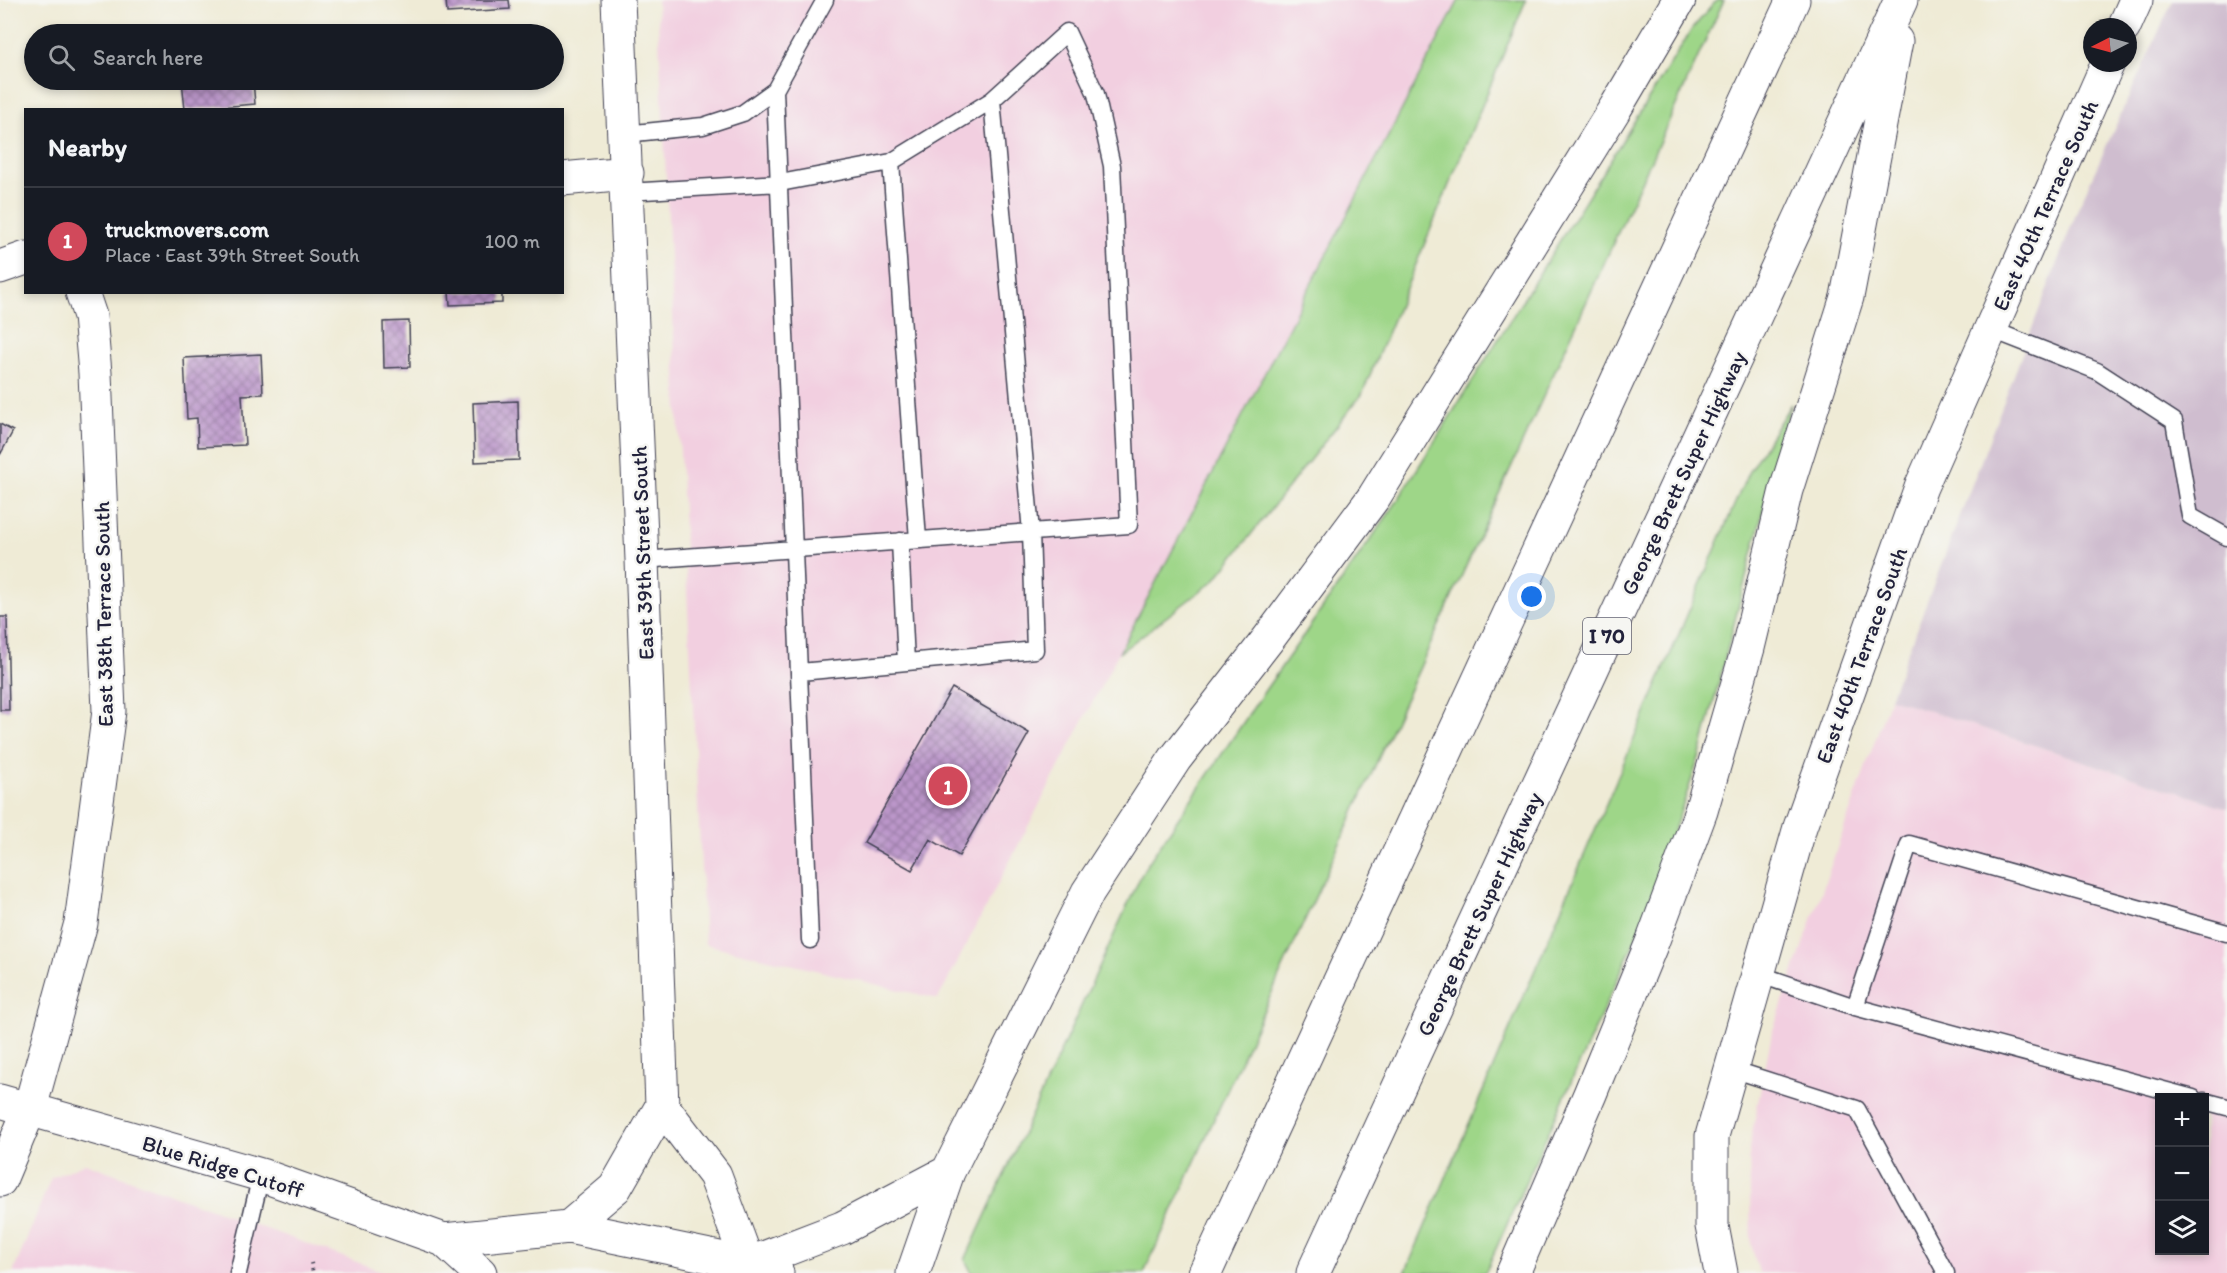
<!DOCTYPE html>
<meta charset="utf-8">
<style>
body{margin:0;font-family:Itim,sans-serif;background:#242831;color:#f1f3f6}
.controls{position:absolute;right:18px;bottom:18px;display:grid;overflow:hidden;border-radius:0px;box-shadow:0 3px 9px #0003}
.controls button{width:54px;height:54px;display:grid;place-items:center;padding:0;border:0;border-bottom:2px solid #363941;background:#171b24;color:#f1f3f6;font:30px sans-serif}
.compass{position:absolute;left:2083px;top:18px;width:54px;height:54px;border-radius:50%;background:#171b24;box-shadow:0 3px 9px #0003;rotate:264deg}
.you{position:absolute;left:1532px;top:597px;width:21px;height:21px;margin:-15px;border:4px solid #fff;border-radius:50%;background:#1a73e8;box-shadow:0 0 0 9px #1a73e833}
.badge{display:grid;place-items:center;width:39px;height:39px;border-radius:50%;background:#d1495b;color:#fff;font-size:20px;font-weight:700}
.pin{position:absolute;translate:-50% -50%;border:3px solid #fff;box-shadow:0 2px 6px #0006}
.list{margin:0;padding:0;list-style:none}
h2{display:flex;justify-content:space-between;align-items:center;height:78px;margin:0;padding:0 24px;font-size:26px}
h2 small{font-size:20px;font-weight:400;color:#9ea1a6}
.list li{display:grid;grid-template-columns:39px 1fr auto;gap:18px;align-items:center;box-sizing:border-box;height:108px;padding:0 24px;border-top:2px solid #363941}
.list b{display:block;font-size:22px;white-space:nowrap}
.list p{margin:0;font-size:20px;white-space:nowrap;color:#9ea1a6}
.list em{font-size:20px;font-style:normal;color:#9ea1a6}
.icon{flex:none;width:33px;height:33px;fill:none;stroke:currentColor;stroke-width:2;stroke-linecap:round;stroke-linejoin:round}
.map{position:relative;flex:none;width:2227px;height:1273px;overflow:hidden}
.search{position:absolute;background:#171b24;box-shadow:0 3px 9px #0003;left:24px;top:24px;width:540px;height:66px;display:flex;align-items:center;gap:15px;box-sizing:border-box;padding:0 21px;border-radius:33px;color:#9ea1a6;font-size:22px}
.panel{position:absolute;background:#171b24;box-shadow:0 3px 9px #0003;left:24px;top:108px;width:540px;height:186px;border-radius:0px}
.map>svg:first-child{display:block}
</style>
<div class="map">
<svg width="2227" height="1273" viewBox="0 0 2227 1273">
<defs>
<pattern id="building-cross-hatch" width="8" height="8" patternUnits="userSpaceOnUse" patternTransform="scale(1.5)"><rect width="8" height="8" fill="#bc97ca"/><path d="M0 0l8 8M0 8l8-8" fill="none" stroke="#987ba5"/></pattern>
</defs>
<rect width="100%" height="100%" fill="#f6f6f2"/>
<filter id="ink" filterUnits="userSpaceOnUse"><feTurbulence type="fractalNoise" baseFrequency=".0167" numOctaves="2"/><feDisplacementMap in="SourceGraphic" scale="12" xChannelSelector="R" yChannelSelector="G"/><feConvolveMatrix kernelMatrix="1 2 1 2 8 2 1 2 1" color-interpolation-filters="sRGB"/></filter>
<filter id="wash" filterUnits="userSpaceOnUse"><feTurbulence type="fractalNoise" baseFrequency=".008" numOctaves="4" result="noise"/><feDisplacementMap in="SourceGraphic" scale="24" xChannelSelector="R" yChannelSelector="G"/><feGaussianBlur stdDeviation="1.35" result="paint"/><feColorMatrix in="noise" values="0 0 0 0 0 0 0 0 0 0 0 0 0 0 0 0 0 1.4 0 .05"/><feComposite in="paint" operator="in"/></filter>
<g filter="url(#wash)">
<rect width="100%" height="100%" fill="#efebd6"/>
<!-- built -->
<path fill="#f2cfe0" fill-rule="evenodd" d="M 657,0 L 1459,0 L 938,999 L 705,944 Z
M 1890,698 L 2227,808 L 2227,1273 L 1759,1273 L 1751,1244 L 1749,1148 L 1772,1033 ZM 2160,1098 L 2204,1098 L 2204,1250 L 2160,1250 Z
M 85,1163 L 387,1273 L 13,1273 L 51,1178 Z"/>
<!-- industrial -->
<path fill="#cfbdcf" d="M 2173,0 L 2227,0 L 2227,808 L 1890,698 L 2079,206 Z"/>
<!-- green -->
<path fill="#9ed688" stroke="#607c62" stroke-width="1.5" d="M 1459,0 L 1526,0 L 1362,394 L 1215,580 L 1119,653 Z
M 1717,0 L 1724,0 L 1144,1273 L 972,1273 L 965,1260 L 1144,869 L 1266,689 L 1396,503 L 1692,29 Z
M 1791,404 L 1700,755 L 1641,927 L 1485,1273 L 1405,1273 L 1748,473 Z"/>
<g id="blocks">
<!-- building -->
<path fill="url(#building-cross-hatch)" d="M 446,0 L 509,0 L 510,9 L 447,13 Z
M 182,80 L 253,80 L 255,104 L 185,110 Z
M 449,292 L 502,292 L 502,303 L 450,305 Z
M 409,321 L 410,367 L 384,368 L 383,322 Z
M 261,354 L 263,394 L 242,395 L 245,445 L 198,447 L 197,418 L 187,419 L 184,358 Z
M 518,401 L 519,460 L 475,462 L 473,403 Z
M 0,424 L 13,431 L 0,455 Z
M 0,617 L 7,617 L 9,710 L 0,710 Z
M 952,688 L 1029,733 L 959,856 L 930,839 L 912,870 L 864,843 Z"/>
</g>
</g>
<g filter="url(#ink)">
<use href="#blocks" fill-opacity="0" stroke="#414052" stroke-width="1.5"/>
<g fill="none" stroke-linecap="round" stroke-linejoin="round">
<!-- service casing -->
<g stroke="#414052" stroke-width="19">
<path id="service" d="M 775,90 L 810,940
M 625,134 L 703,126 L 743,113 L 775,90 L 825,0
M 891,162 L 918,540
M 627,192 L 780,183 L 891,162 L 992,100 L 1067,32 L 1096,94 L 1112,166 L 1129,525 L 642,560
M 1990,329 L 2097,371 L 2174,421 L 2190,516 L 2227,537
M 900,541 L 906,662
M 800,672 L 1035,650 L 1031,532 L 992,100
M 1758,974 L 1855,1007 L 2193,1098
M 1855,1007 L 1909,844 L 2227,933
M 1732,1069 L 1857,1109 L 1946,1273
M 2204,1101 L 2227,1107
M 238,1273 L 261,1175"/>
</g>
<!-- minor casing -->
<g stroke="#414052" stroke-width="35">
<path id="minor" d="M 2124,27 L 2136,0
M 562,179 L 627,173
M 0,267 L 26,258
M 662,1106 L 715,1175 L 748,1264
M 0,1180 L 30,1108 L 81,923 L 109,711 L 95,373 L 90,316 L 82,292
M 569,1227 L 615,1188 L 662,1106 L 642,560 L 618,0
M 1721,1273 L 1712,1226 L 1712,1136 L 1800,827 L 1921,487 L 2108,63"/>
</g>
<!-- secondary casing -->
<g stroke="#414052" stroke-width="35">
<path id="secondary" d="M 0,1101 L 261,1175 L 444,1240 L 480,1273
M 444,1240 L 569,1227 L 748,1264 L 777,1273"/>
</g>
<!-- motorway casing -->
<g stroke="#414052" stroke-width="35">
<path id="motorway" d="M 748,1264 L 842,1228 L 948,1172
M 913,1273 L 948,1172 L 1088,892 L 1175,759 L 1269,638 L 1374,497 L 1616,107 L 1679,0
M 1205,1273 L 1793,0
M 1313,1273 L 1901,0
M 1513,1273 L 1590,1094 L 1653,940 L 1701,811 L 1748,648 L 1786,490 L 1847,297 L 1896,41"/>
</g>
<!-- path -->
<path stroke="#414052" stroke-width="4" stroke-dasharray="1.5 4.5" stroke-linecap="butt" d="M 311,1263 L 313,1273"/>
<!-- service -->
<use href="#service" stroke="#fff" stroke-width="16"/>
<!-- minor -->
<use href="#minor" stroke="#fff" stroke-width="33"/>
<!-- secondary -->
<use href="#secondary" stroke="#fff" stroke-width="33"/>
<!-- motorway -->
<use href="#motorway" stroke="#fff" stroke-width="33"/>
</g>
</g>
<g text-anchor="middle" stroke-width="5" stroke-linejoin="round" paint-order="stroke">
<!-- shield labels -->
<rect fill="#f6f6f2" stroke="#626272" stroke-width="1.5" x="1583" y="618" width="48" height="36" rx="4.5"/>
<g font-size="21" font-weight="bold" fill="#22223b">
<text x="1607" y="643">I 70</text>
</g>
<!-- street labels -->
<g font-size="22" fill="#22223b" stroke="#f6f6f2">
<text transform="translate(2045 205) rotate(-66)" y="8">East 40th Terrace South</text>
<text transform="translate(1683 473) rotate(-65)" y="8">George Brett Super Highway</text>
<text transform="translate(642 553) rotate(-92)" y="8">East 39th Street South</text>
<text transform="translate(103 614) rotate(-91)" y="8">East 38th Terrace South</text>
<text transform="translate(1861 655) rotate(-70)" y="8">East 40th Terrace South</text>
<text transform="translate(1479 914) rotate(-65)" y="8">George Brett Super Highway</text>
<text transform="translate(223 1166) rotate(17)" y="8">Blue Ridge Cutoff</text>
</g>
</g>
</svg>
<div class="controls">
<button>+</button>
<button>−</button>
<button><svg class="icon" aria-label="layers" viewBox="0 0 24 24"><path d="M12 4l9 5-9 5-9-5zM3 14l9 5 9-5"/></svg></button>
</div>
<svg class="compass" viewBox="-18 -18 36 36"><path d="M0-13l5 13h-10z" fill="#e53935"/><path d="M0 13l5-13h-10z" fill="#9ea1a6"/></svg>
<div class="you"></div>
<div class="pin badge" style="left:948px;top:786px">1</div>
<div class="search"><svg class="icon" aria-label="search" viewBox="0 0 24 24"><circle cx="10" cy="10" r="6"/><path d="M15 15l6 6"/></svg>Search here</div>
<section class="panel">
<h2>Nearby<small></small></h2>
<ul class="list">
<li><span class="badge">1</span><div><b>truckmovers.com</b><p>Place · East 39th Street South</p></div><em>100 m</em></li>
</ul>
</section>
</div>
